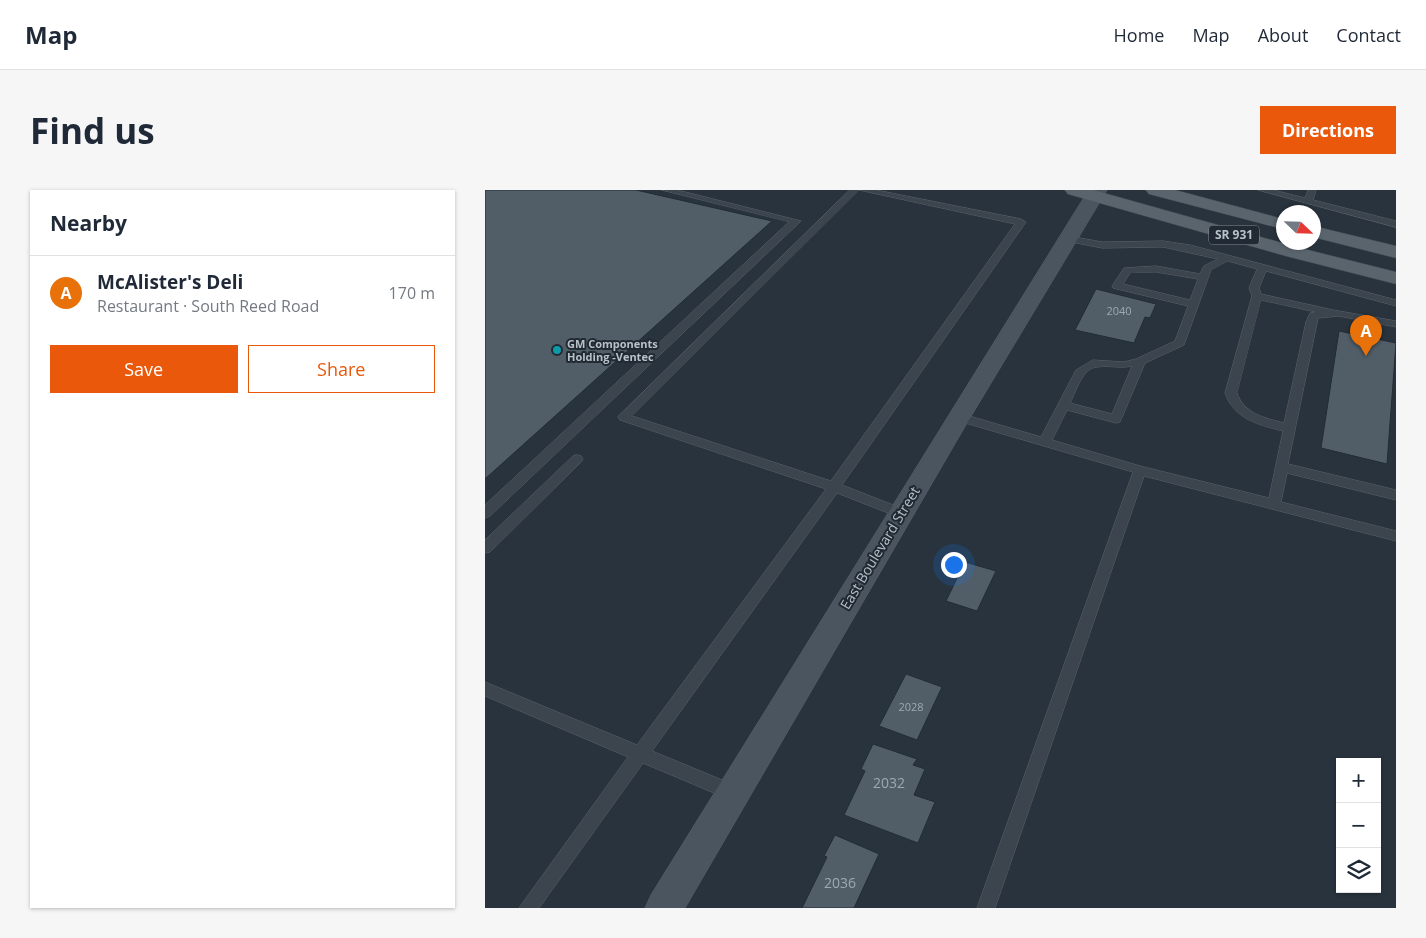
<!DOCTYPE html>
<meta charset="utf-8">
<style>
body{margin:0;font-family:"Open Sans",sans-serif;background:#f6f6f7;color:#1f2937}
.controls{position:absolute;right:15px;bottom:15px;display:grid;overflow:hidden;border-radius:0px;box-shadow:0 1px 4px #0004}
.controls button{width:45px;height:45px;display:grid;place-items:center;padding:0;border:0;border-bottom:1px solid #e0e1e3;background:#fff;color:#1f2937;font:25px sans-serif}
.compass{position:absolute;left:791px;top:15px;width:45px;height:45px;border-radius:50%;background:#fff;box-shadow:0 1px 4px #0004;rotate:113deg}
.you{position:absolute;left:468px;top:374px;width:18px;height:18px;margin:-12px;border:4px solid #fff;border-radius:50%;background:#1a73e8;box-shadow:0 0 0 8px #1a73e833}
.badge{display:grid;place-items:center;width:32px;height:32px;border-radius:50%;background:#ea580c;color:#fff;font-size:16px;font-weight:700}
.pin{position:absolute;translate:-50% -41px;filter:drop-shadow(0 1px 2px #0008)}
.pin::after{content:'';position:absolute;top:26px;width:18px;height:15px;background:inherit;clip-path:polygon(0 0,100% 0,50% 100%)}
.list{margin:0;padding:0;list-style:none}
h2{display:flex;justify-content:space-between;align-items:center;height:65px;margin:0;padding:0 20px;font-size:21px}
h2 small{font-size:16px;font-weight:400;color:#747a83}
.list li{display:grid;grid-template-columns:32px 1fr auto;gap:15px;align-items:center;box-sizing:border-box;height:75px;padding:0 20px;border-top:1px solid #e0e1e3}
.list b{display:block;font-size:19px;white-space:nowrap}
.list p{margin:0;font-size:16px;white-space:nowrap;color:#747a83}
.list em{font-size:16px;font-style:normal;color:#747a83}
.actions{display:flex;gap:10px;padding:15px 20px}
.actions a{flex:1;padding:11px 0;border:1px solid #ea580c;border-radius:0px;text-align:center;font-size:18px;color:#ea580c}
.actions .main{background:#ea580c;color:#fff}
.icon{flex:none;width:28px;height:28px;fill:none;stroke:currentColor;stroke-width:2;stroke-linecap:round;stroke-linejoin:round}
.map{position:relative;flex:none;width:911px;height:718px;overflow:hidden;border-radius:0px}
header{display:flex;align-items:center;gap:30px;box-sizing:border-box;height:70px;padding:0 25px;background:#fff;border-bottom:1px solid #e0e1e3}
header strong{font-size:24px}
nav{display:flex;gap:28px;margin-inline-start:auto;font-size:18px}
.intro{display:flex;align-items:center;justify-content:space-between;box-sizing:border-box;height:120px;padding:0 30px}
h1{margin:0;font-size:35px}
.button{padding:12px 22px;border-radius:0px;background:#ea580c;color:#fff;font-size:18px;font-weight:700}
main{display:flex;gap:30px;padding:0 30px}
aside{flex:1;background:#fff;border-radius:0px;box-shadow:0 1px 4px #0004}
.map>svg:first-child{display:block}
</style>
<header>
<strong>Map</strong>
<nav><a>Home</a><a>Map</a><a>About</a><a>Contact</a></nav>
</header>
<div class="intro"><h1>Find us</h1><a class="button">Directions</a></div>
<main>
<aside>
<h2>Nearby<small></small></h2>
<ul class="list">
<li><span class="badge" style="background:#e8710a">A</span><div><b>McAlister's Deli</b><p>Restaurant · South Reed Road</p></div><em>170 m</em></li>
</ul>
<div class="actions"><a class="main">Save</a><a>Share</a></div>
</aside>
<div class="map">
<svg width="911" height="718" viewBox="0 0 911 718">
<rect width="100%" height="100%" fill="#28333d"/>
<!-- building -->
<path fill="#515e68" stroke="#232c35" d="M 0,0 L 151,0 L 287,31 L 0,289 Z
M 611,99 L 671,114 L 665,128 L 660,127 L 649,153 L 590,140 Z
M 854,141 L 911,153 L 902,274 L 836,258 Z
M 480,372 L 511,381 L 492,421 L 461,411 Z
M 421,484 L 457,497 L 432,550 L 394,536 Z
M 388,554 L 432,569 L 428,575 L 440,579 L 429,605 L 450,612 L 433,653 L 359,625 L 380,581 L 376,579 Z
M 350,645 L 394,664 L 369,718 L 317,718 L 342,667 L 339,666 Z"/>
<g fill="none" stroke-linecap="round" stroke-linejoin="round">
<!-- service casing -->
<g stroke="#5a636b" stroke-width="1">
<path id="service" d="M 177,0 L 192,0 L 316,31 L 5,326 L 0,328 L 0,315 L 304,32 Z
M 365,0 L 391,0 L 536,29 L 541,32 L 357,295 L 421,320 L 423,323 L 416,328 L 352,303 L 167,561 L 254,597 L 257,603 L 254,609 L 248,611 L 158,573 L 54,718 L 34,718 L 143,567 L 0,506 L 0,492 L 152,555 L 341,299 L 135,230 L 133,227 ZM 374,0 L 530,34 L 346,291 L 147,226 Z
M 773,0 L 788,0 L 820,8 L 823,0 L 831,0 L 828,10 L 911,31 L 911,37 Z
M 584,46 L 617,52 L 678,51 L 705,55 L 911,110 L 911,116 L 781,81 L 774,98 L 776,104 L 848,120 L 911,131 L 911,137 L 854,126 L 833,128 L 803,274 L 911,300 L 911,310 L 802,283 L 796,312 L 911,341 L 911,351 L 659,286 L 510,718 L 492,718 L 648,282 L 470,230 L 468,227 L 474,223 L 556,247 L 591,180 L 608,170 L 639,172 L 651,169 L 690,151 L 703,116 L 628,98 L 627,96 L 639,78 L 671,76 L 715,84 L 719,76 L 733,69 L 678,57 L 617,58 L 581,51 L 581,47 ZM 743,71 L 772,79 L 764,98 L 767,106 L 740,203 C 749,229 774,235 798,241 L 784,308 L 655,276 L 567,250 L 582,220 L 631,233 L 635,232 L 660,173 L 699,155 L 726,80 ZM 671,82 L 713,89 L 705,110 L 638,94 L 645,83 ZM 776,110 L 831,122 L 825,123 L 821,132 L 799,233 C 780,228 759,224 752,203 ZM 647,176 L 627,224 L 585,213 C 591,202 597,178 612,177 C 624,175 635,179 647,176 Z
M 92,265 L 96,266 L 98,269 L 96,272 L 5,362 L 0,363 L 0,350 L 88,266 Z"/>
</g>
<!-- secondary casing -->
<g stroke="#5a636b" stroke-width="1">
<path id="secondary" d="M 604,0 L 622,0 L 482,233 L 200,718 L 160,718 L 166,705 Z"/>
</g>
<!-- primary casing -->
<g stroke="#454e57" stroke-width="1">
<path id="primary" d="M 580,0 L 608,0 L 815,58 L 911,82 L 911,94 L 801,66 L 583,4 Z
M 661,0 L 690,0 L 798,29 L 798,39 L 664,4 Z
M 828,36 L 911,56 L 911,68 L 828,47 Z"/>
</g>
<!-- service -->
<use href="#service" fill="#3c454e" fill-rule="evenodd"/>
<!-- secondary -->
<use href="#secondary" fill="#4a5560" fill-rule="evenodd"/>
<!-- primary -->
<use href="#primary" fill="#5a646d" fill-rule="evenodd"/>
</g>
<!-- markers -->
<circle fill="#0f9aa8" stroke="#212a33" stroke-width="2" cx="72" cy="160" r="5"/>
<g text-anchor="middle" stroke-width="4" stroke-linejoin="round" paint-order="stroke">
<!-- number labels -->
<g font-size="11" fill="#9ea8b0">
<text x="634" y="125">2040</text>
<text x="426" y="521">2028</text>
</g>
<!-- far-poi labels -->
<g font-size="11" font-weight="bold" fill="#b8c0c8" stroke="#212a33" text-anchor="start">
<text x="82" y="158">GM Components<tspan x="82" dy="13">Holding -Ventec</tspan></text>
</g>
<!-- shield labels -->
<rect fill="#212a33" stroke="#8b939b" stroke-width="1" x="724" y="35.5" width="50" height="19" rx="4"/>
<g font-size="12" font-weight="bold" fill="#b8c0c8">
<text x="749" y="49">SR 931</text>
</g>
<!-- street labels -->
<g font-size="14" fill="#b8c0c8" stroke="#212a33">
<text transform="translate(395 358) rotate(-59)" y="5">East Boulevard Street</text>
</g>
<!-- near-number labels -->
<g font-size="14" fill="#9ea8b0">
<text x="404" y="598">2032</text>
<text x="355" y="698">2036</text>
</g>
</g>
</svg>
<div class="controls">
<button>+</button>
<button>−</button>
<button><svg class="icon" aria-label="layers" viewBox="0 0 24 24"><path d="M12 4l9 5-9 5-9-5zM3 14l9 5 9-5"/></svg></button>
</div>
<svg class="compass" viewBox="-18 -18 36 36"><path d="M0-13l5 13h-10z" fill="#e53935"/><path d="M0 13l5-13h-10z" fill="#747a83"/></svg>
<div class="you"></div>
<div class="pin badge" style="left:881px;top:166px;background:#e8710a">A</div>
</div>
</main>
